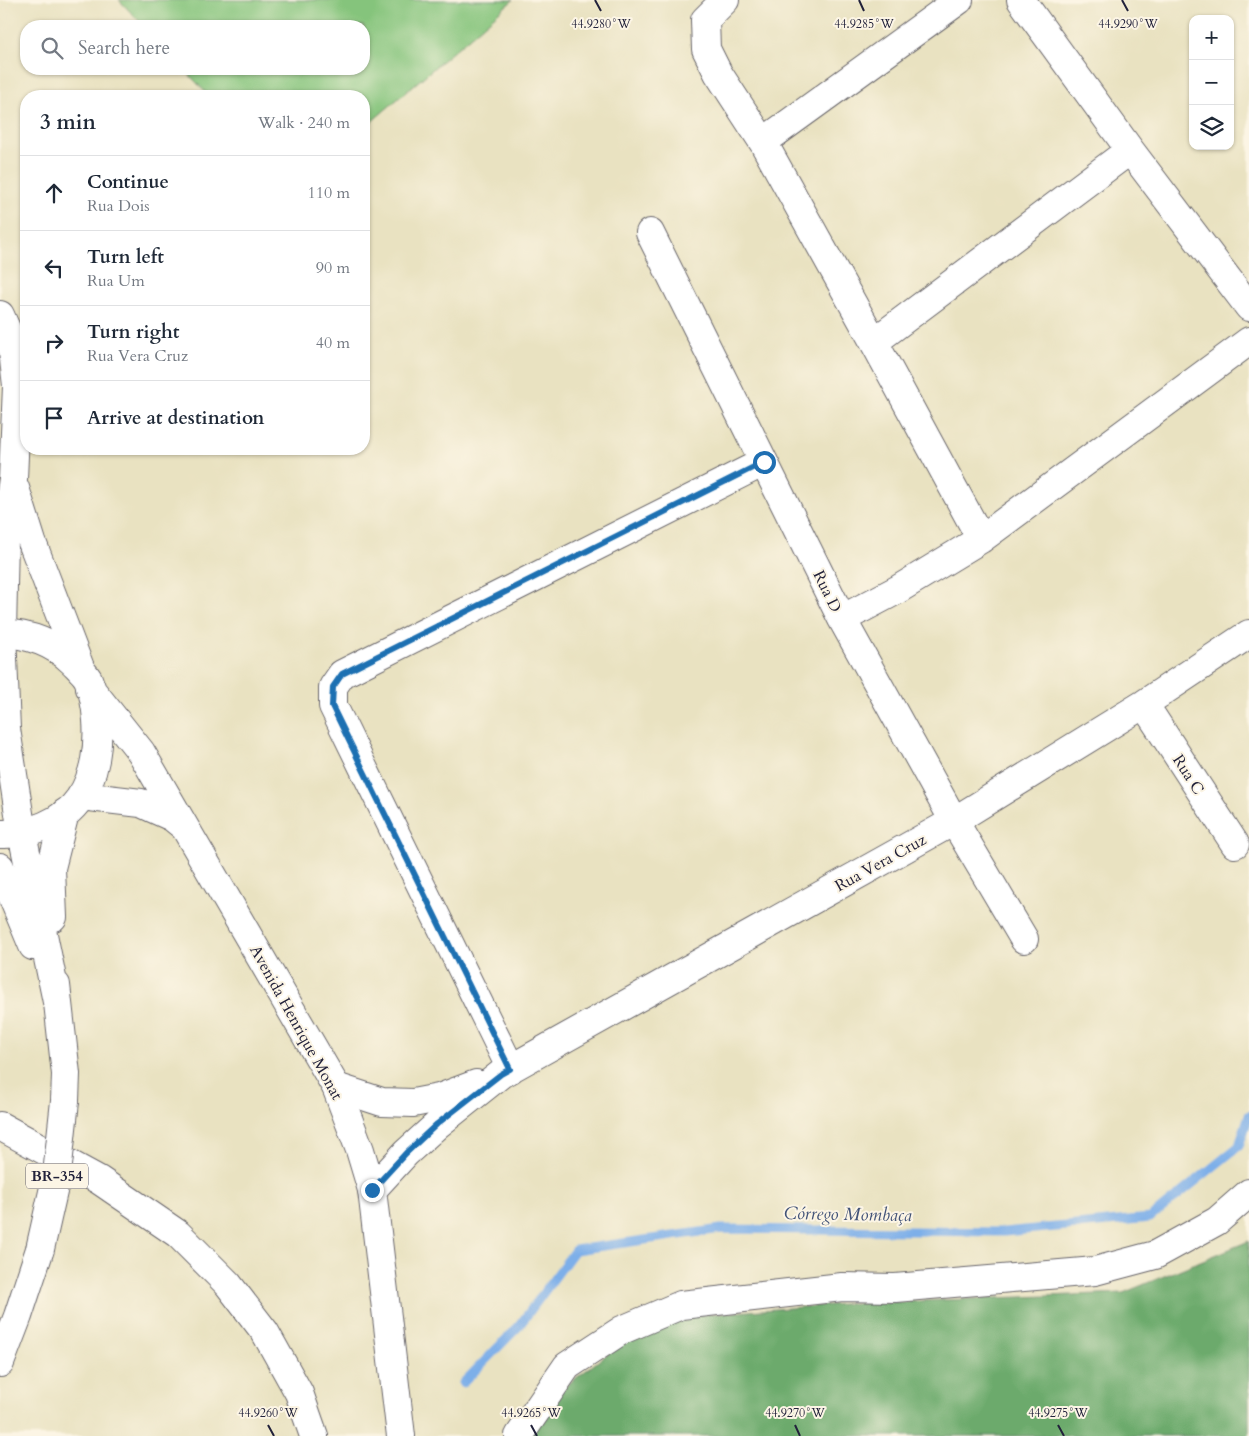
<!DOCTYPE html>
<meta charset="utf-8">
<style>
body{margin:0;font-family:Cardo,serif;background:#f2f2f3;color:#1f2937}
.controls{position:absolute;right:15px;top:15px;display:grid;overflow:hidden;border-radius:10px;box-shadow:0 1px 4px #0004}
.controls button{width:45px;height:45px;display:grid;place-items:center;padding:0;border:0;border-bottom:1px solid #e0e1e3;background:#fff;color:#1f2937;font:25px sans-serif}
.stop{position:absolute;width:15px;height:15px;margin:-11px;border:4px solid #1f6fb2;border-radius:50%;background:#fff}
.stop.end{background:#1f6fb2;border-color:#fff;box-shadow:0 1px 5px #0008}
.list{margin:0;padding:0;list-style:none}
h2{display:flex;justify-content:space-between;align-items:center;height:65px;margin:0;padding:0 20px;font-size:21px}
h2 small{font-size:16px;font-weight:400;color:#747a83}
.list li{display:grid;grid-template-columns:32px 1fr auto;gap:15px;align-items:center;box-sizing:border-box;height:75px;padding:0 20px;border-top:1px solid #e0e1e3}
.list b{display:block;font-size:19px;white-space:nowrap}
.list p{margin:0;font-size:16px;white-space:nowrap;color:#747a83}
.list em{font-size:16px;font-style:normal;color:#747a83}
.icon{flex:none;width:28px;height:28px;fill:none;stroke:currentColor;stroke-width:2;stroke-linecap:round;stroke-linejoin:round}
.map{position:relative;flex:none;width:1249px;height:1436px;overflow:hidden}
.search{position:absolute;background:#fff;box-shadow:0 1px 4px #0004;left:20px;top:20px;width:350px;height:55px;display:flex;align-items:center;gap:12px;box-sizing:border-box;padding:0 18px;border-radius:20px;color:#747a83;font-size:19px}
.panel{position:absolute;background:#fff;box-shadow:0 1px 4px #0004;left:20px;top:90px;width:350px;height:365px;border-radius:20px}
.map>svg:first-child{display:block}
</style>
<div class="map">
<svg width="1249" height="1436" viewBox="0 0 1249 1436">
<rect width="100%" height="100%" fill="#fcf5e5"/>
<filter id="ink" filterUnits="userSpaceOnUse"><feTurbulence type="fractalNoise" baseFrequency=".02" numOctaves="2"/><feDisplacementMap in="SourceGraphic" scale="10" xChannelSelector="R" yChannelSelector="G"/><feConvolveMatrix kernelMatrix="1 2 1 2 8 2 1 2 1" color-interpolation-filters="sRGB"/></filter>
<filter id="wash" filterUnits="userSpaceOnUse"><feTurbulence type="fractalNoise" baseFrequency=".0096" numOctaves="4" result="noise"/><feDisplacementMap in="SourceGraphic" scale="20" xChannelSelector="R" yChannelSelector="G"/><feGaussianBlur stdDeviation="1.12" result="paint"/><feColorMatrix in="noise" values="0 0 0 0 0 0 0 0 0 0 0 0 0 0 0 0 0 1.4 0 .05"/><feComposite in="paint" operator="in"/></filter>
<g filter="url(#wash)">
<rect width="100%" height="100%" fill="#e9e2c1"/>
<!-- green -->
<path fill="#85c47c" stroke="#54735c" d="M 119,0 L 513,0 L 364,128 L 364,96 L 209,96 L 184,69 L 364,69 L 364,26 L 144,26 Z"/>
<!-- forest -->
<path fill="#6caa6c" stroke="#476654" d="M 1249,1241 L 1249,1436 L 529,1436 L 554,1395 L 654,1318 L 843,1304 L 1123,1293 Z"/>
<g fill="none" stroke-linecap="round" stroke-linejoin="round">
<!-- stream -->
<path stroke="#7dafe9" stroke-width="9" d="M 463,1383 L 519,1326 L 575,1250 L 721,1229 L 1004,1232 L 1150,1218 L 1239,1146 L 1249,1115"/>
</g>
</g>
<g filter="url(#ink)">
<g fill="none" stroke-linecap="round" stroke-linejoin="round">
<!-- street casing -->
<g stroke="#68656a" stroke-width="30">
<path id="street" d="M 725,0 L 705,20 L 706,49 L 718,73 L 763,142 L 874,342 L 981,539
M 1021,0 L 1130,150 L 1249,307
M 763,142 L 959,0
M 650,233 L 842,619 L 954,821 L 1024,939
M 874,342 L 1130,150
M 842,619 L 897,590 L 981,539 L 1249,341
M 1144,704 L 1235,844
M 511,1069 L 333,706 L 333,687 L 342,674 L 764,462
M 336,1087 L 382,1102 L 413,1103 L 439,1098 L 476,1084
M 0,1126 L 99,1180 L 178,1234 L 228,1284 L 265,1332 L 299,1393 L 314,1436
M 372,1190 L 406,1153 L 437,1125 L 501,1074 L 954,821 L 1144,704 L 1249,634
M 519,1436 L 567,1366 L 622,1330 L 681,1305 L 842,1287 L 895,1288 L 1095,1271 L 1155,1255 L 1217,1221 L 1249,1193"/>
</g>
<!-- secondary casing -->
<g stroke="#68656a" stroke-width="30">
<path id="secondary" d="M 0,633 C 27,634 53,642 73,662 C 78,667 84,672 88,679 C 93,691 96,707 97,720 C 99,746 95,776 80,798 C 63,823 29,835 0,834
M 90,688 L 141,752 L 336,1087 L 360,1150 L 372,1190 L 401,1436
M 81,796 L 141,803 L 172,817 L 183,826"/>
</g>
<!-- highway casing -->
<g stroke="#68656a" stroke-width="30">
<path id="highway" d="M 0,315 L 12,342 L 17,386 L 13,479 L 4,538 L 2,633 L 6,729 L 22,833 L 57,1002
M 15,488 L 32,542 L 81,670
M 0,867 L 33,946
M 53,917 L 51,868 L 65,813
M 56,985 L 66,1074 L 65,1101
M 0,1363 L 18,1316 L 40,1249"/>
</g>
<!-- street -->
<use href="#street" stroke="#fff" stroke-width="28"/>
<!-- secondary -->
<use href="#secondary" stroke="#fff" stroke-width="28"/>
<!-- highway -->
<use href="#highway" stroke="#fff" stroke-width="28"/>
<!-- highway-bridge casing -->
<g stroke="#68656a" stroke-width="30" stroke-linecap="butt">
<path id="highway-bridge" d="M 40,1249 L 57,1174 L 65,1101"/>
</g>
<!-- highway-bridge -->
<use href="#highway-bridge" stroke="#fff" stroke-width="28"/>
</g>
</g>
<g fill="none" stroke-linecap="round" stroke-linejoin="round" filter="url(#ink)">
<!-- route -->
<path stroke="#1f6fb2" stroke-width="6" d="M 372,1190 L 406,1153 L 437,1124 L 501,1074 L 510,1069 L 332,706 L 333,687 L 342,674 L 764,462"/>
</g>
<!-- ticks -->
<path fill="none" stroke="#22223b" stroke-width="2" d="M 595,0 L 601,11M 859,0 L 864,11M 1122,0 L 1128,11M 268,1425 L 274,1436M 531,1425 L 537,1436M 795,1425 L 800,1436M 1058,1425 L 1064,1436"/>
<g text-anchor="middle" stroke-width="4" stroke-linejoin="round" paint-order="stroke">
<!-- shield labels -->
<rect fill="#fcf5e5" stroke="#63616e" stroke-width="1" x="26" y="1163.5" width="62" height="25" rx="4"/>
<g font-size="15" font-weight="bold" fill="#22223b">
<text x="57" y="1181">BR-354</text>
</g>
<!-- street labels -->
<g font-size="16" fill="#22223b" stroke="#fcf5e5">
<text transform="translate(828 591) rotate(64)" y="6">Rua D</text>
<text transform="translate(1189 774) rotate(57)" y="6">Rua C</text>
<text transform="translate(880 862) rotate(-29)" y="6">Rua Vera Cruz</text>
<text transform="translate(297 1022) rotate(61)" y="6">Avenida Henrique Monat</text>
</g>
<!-- water labels -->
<g font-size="18" font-style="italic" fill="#425378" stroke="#fcf5e5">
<text transform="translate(848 1214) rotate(1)" y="6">Córrego Mombaça</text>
</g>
</g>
<g font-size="12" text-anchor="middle" fill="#22223b" stroke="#fcf5e5" stroke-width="4" stroke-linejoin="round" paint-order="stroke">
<text x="601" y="28">44.9280°W</text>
<text x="864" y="28">44.9285°W</text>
<text x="1128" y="28">44.9290°W</text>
<text x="268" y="1417">44.9260°W</text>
<text x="531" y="1417">44.9265°W</text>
<text x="795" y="1417">44.9270°W</text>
<text x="1058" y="1417">44.9275°W</text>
</g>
</svg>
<div class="controls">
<button>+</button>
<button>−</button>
<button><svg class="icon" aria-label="layers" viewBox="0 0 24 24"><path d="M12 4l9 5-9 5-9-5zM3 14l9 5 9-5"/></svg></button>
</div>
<div class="stop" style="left:764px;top:462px"></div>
<div class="stop end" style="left:372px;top:1190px"></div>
<div class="search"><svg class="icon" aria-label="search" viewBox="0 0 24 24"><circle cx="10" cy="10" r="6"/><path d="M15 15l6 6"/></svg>Search here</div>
<section class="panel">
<h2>3 min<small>Walk · 240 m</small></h2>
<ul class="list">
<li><svg class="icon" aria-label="ahead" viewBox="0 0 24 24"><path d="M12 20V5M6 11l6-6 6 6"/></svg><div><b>Continue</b><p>Rua Dois</p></div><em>110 m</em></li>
<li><svg class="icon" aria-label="left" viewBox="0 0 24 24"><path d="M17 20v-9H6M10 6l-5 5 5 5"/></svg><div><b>Turn left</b><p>Rua Um</p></div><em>90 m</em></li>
<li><svg class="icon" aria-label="right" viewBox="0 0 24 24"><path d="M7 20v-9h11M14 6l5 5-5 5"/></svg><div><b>Turn right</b><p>Rua Vera Cruz</p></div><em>40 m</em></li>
<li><svg class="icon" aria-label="arrive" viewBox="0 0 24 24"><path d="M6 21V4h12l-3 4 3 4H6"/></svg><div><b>Arrive at destination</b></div></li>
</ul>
</section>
</div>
